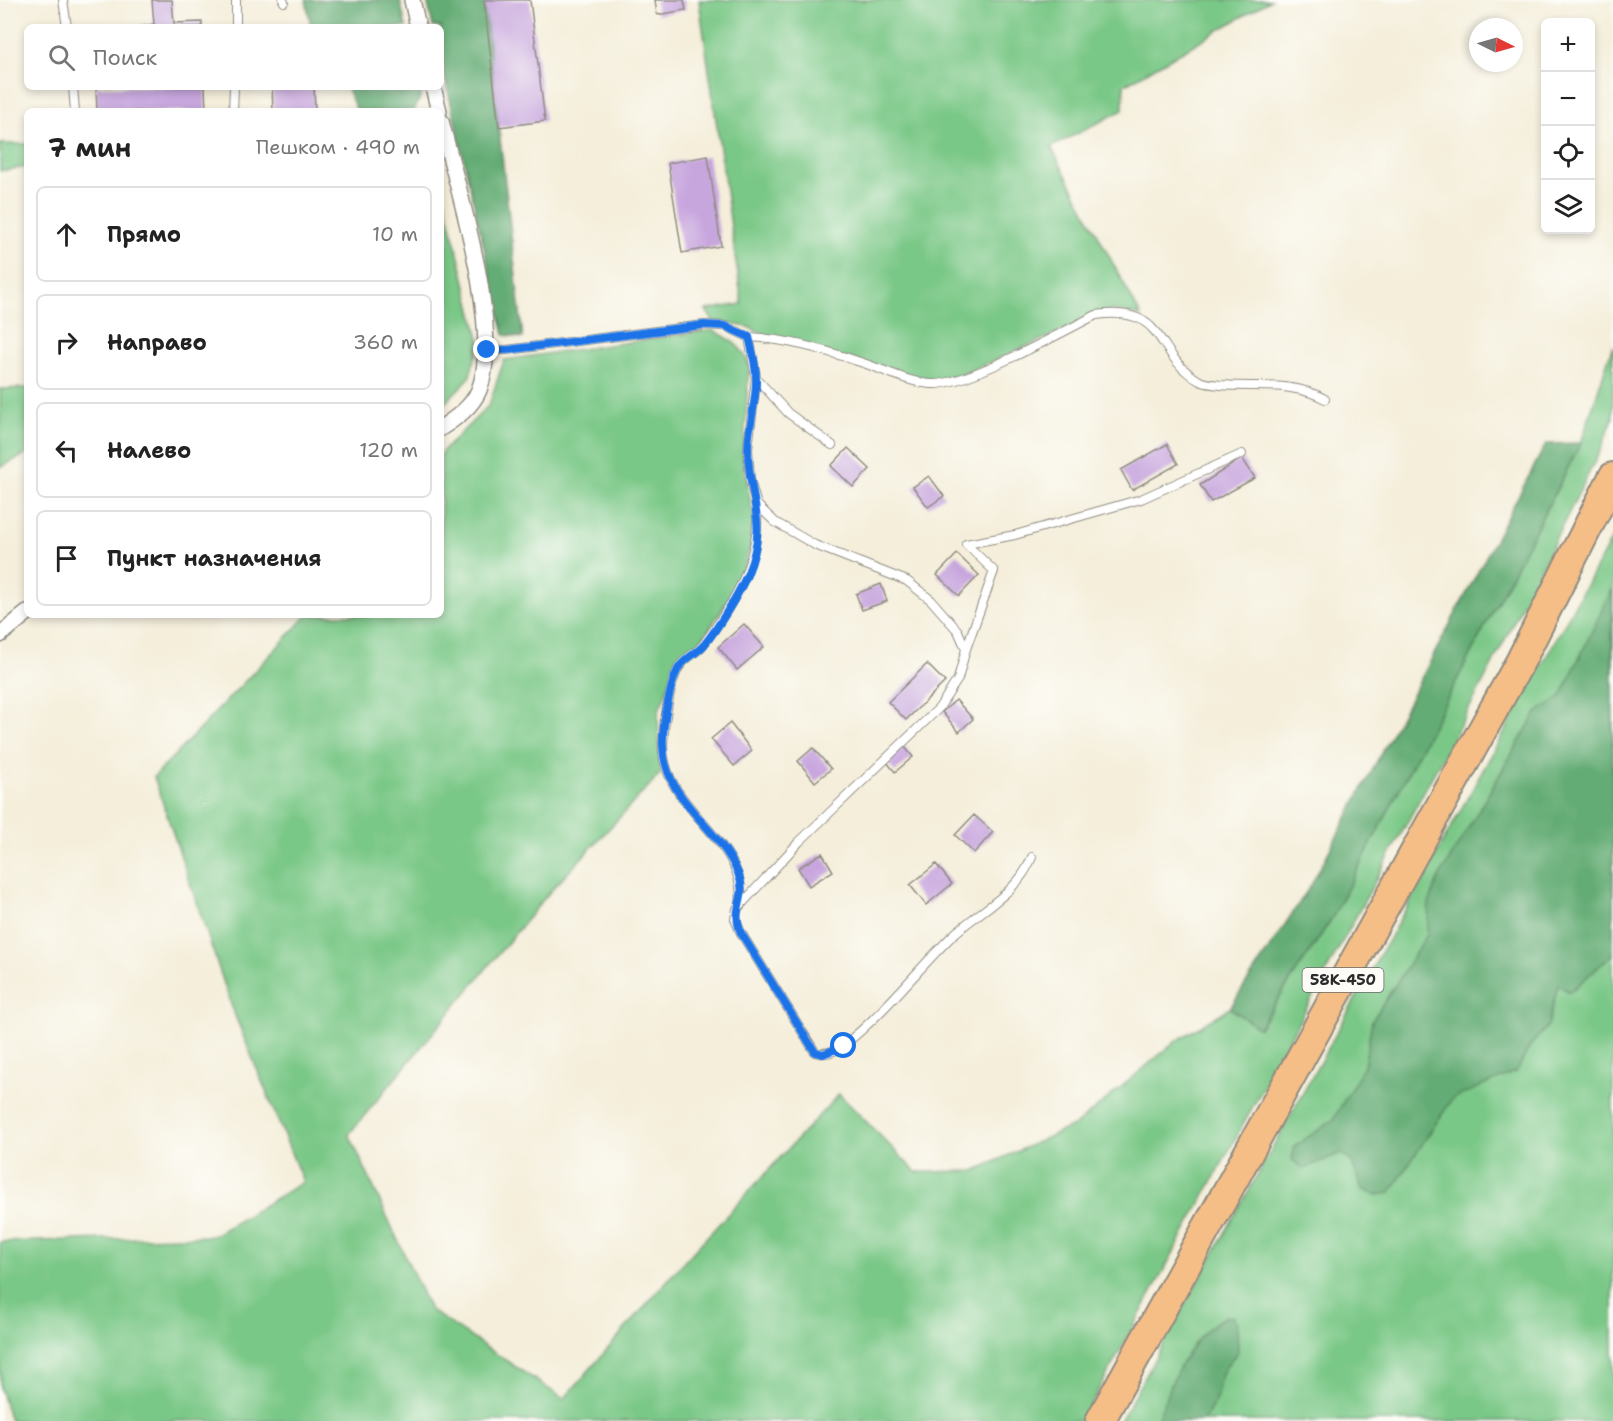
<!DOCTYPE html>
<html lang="ru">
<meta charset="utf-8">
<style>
body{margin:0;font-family:"Shantell Sans",sans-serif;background:#f6f6f6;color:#222}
.controls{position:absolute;right:18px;top:18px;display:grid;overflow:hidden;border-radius:9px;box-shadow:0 3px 9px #0003}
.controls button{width:54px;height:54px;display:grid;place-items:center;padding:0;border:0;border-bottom:2px solid #e0e0e0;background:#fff;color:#222;font:30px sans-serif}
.compass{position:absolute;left:1469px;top:18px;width:54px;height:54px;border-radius:50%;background:#fff;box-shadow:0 3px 9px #0003;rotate:95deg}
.stop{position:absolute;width:18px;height:18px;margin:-14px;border:4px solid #1a73e8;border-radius:50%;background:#fff}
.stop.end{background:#1a73e8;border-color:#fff;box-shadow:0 2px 6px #0008}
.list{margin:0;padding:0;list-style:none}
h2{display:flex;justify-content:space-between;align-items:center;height:78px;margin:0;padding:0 24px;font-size:26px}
h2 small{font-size:20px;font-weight:400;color:#767676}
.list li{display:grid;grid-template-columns:39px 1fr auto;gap:18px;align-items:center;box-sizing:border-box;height:96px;margin:0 12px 12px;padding:0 12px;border:2px solid #e0e0e0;border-radius:9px}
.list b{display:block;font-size:22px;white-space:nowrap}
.list em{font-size:20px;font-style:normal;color:#767676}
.icon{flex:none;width:33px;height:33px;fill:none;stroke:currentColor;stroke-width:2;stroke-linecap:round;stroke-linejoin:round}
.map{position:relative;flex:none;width:1613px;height:1421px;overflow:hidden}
.search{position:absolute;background:#fff;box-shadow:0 3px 9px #0003;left:24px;top:24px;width:420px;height:66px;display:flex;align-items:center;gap:15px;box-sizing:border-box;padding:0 21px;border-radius:9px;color:#767676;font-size:22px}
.panel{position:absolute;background:#fff;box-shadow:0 3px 9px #0003;left:24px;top:108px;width:420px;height:510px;border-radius:9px}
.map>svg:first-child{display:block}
</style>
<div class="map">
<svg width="1613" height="1421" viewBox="0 0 1613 1421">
<rect width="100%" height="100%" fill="#fdfcf7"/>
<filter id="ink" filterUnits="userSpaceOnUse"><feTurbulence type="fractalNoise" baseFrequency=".0167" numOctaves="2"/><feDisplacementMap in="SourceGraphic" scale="12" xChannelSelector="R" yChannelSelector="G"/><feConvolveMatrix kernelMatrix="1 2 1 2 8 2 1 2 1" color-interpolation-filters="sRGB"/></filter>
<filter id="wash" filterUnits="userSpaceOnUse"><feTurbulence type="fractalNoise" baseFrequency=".008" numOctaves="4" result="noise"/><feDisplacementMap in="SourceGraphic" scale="24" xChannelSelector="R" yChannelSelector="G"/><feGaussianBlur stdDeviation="1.35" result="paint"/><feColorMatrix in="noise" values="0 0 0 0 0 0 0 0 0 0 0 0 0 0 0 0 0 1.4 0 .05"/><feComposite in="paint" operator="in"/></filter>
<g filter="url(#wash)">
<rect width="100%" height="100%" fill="#f4eeda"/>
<!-- green -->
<path fill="#7ac887" stroke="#527a59" stroke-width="1.5" d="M 699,0 L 1271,0 L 1124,85 L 1123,110 L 1051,147 L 1141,316 L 1111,310 L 944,382 L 912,377 L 769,337 L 748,327 L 713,321 L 706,310 L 742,304 Z
M 0,144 L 27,144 L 27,167 L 0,171 Z
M 441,186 L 480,342 L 469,378 L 441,407 Z
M 713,330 C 730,339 744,347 749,366 L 743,462 L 756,530 L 737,587 L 701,641 L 680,657 L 658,713 L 660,774 L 548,894 L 349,1134 L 430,1310 L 564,1399 L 680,1266 L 839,1094 L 916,1172 L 974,1171 L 1077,1124 L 1176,1041 L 1230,1008 L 1259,1028 L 1332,918 L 1581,443 L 1613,345 L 1613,418 L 1601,449 L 1484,681 L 1082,1421 L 10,1421 L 0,1388 L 0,1242 L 213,1236 L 303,1182 L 234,1013 L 154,777 L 308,615 L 441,615 L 441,453 L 489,405 L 504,360 Z
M 27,388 L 27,454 L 0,467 L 0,389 Z
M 1613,537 L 1613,1421 L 1120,1421 Z"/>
<!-- forest -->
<path fill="#63ac74" stroke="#476c50" stroke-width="1.5" d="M 306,0 L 400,0 L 406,27 L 311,27 Z
M 427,0 L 484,0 L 523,338 L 504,335 L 441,61 L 441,27 L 433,27 Z
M 346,87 L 421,87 L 422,93 L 414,111 L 357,111 Z
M 1581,443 L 1332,918 L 1259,1028 L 1230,1008 L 1311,885 L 1546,444 Z
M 1612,589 L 1613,954 L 1570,992 L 1558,985 L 1548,1026 L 1530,1046 L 1517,1071 L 1452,1099 L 1390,1193 L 1375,1195 L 1362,1189 L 1352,1162 L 1341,1153 L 1303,1169 L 1292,1160 L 1295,1146 L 1333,1120 L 1364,1066 L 1372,1021 L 1427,935 L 1429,904 L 1438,879 L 1536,713 L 1561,696 Z
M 1226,1316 L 1233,1317 L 1237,1323 L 1238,1352 C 1222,1369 1221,1373 1217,1395 C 1215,1404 1208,1413 1203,1421 L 1157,1421 C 1171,1382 1188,1337 1226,1316 Z"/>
<g id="blocks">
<!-- building -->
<path fill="#c7a6de" d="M 152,0 L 172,0 L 174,23 L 202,22 L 202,27 L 139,27 L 154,24 Z
M 484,0 L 530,0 L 545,121 L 499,127 Z
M 655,0 L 684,0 L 686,10 L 657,15 Z
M 96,87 L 205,87 L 206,111 L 97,111 Z
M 272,87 L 314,87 L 315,111 L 273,111 Z
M 708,156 L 721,246 L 682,253 L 668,163 Z
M 1167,444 L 1178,464 L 1132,490 L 1121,470 Z
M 848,448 L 870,469 L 853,487 L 831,466 Z
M 1242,458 L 1255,478 L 1211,502 L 1200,485 Z
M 929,476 L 944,496 L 928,507 L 913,487 Z
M 957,554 L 979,575 L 959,596 L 937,575 Z
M 881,584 L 887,601 L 862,610 L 856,594 Z
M 744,624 L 764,647 L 737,670 L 718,647 Z
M 927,664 L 945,682 L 906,720 L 888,702 Z
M 956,700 L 973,719 L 959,732 L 942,712 Z
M 730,723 L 752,751 L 734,766 L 711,739 Z
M 904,746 L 913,757 L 895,772 L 886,761 Z
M 813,748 L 831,769 L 815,782 L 798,761 Z
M 974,815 L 993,832 L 974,853 L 955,835 Z
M 822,853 L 833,871 L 809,886 L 798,868 Z
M 936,864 L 952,884 L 926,905 L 910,885 Z"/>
</g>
</g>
<g filter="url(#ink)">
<use href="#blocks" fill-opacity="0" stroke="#908c82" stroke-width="1.5"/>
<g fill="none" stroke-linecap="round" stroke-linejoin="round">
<!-- lane casing -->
<g stroke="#908c82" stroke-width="10">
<path id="lane" d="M 63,0 L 67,27
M 283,0 L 284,2
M 236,27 L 236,0
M 73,87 L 75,111
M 233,111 L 234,87
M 749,337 C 785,339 823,349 857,361 C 881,368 906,382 931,384 C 964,387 1062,332 1096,315 C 1167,305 1153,353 1198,380 C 1204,384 1213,384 1221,385 C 1256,388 1293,381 1325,399
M 487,350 L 507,350 L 704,325 L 725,326 L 749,337 L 756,378 L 748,449 L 750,481 L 757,505 L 775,522 L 815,545 L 907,581 L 931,600 L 958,631 L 966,649 L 958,679 L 939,708 L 799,842 L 737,909 L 735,919 L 741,933 L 815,1052 C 826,1055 835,1052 844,1045 C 883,1014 913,975 948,940 C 975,912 1018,895 1032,857
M 756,378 L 788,413 L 832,445
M 966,649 L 994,571 L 966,544 L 1015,535 L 1141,499 L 1242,454
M 740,906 C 750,838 660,810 663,743 C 664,724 669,684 679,667 C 685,657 699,652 705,642 C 735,601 761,558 757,505"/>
</g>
<!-- street casing -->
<g stroke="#908c82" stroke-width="18">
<path id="street" d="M 412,0 L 418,27
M 433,87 L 439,111
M 441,121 C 457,187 503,329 479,390 C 472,407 456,418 441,428
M 0,635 L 27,613"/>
</g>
<!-- highway casing -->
<g stroke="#908c82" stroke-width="32">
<path id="highway" d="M 1100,1421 L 1520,662 L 1613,477"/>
</g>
<!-- lane -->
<use href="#lane" stroke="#fff" stroke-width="8"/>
<!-- street -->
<use href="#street" stroke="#fff" stroke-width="15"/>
<!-- highway -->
<use href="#highway" stroke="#f6be87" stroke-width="28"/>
</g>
</g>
<g fill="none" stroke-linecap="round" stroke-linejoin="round" filter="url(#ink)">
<!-- route -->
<path stroke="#1a73e8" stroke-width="8" d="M 487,350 L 507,350 L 704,325 L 725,326 L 749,337 C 752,350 756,364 756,378 C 757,402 748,426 748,450 C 748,501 770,520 747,575 C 738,595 718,628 704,645 C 697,653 687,657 680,666 C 670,680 662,728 663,746 C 665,802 718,825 738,873 C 749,899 730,907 741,933 L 815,1052 L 823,1054 L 844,1046"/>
</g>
<g text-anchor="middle" stroke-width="6" stroke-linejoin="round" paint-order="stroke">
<!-- shield labels -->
<rect fill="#fdfcf7" stroke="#6a6a68" stroke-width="1.5" x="1302.5" y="968" width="81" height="24" rx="4.5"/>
<g font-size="15" font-weight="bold" fill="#2b2b2b">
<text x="1343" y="985">58К-450</text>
</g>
</g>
</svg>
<div class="controls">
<button>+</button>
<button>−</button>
<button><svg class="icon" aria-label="locate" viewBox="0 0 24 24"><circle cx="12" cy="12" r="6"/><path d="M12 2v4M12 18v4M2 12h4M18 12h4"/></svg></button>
<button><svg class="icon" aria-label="layers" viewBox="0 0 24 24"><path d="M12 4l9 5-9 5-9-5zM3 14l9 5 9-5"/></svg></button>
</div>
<svg class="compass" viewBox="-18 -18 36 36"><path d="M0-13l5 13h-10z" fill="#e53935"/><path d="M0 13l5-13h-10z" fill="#767676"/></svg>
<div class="stop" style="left:844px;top:1046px"></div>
<div class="stop end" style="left:487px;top:350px"></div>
<div class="search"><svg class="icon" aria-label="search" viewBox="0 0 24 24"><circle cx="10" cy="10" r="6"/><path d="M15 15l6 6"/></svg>Поиск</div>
<section class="panel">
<h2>7 мин<small>Пешком · 490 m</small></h2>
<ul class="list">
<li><svg class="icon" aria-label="ahead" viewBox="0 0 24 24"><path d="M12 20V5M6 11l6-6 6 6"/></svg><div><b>Прямо</b></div><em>10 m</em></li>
<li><svg class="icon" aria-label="right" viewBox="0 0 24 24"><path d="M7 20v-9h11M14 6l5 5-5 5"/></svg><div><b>Направо</b></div><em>360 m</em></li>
<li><svg class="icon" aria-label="left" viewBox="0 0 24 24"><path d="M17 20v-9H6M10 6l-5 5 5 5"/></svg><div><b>Налево</b></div><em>120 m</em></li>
<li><svg class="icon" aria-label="arrive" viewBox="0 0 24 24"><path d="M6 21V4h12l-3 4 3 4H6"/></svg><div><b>Пункт назначения</b></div></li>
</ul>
</section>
</div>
